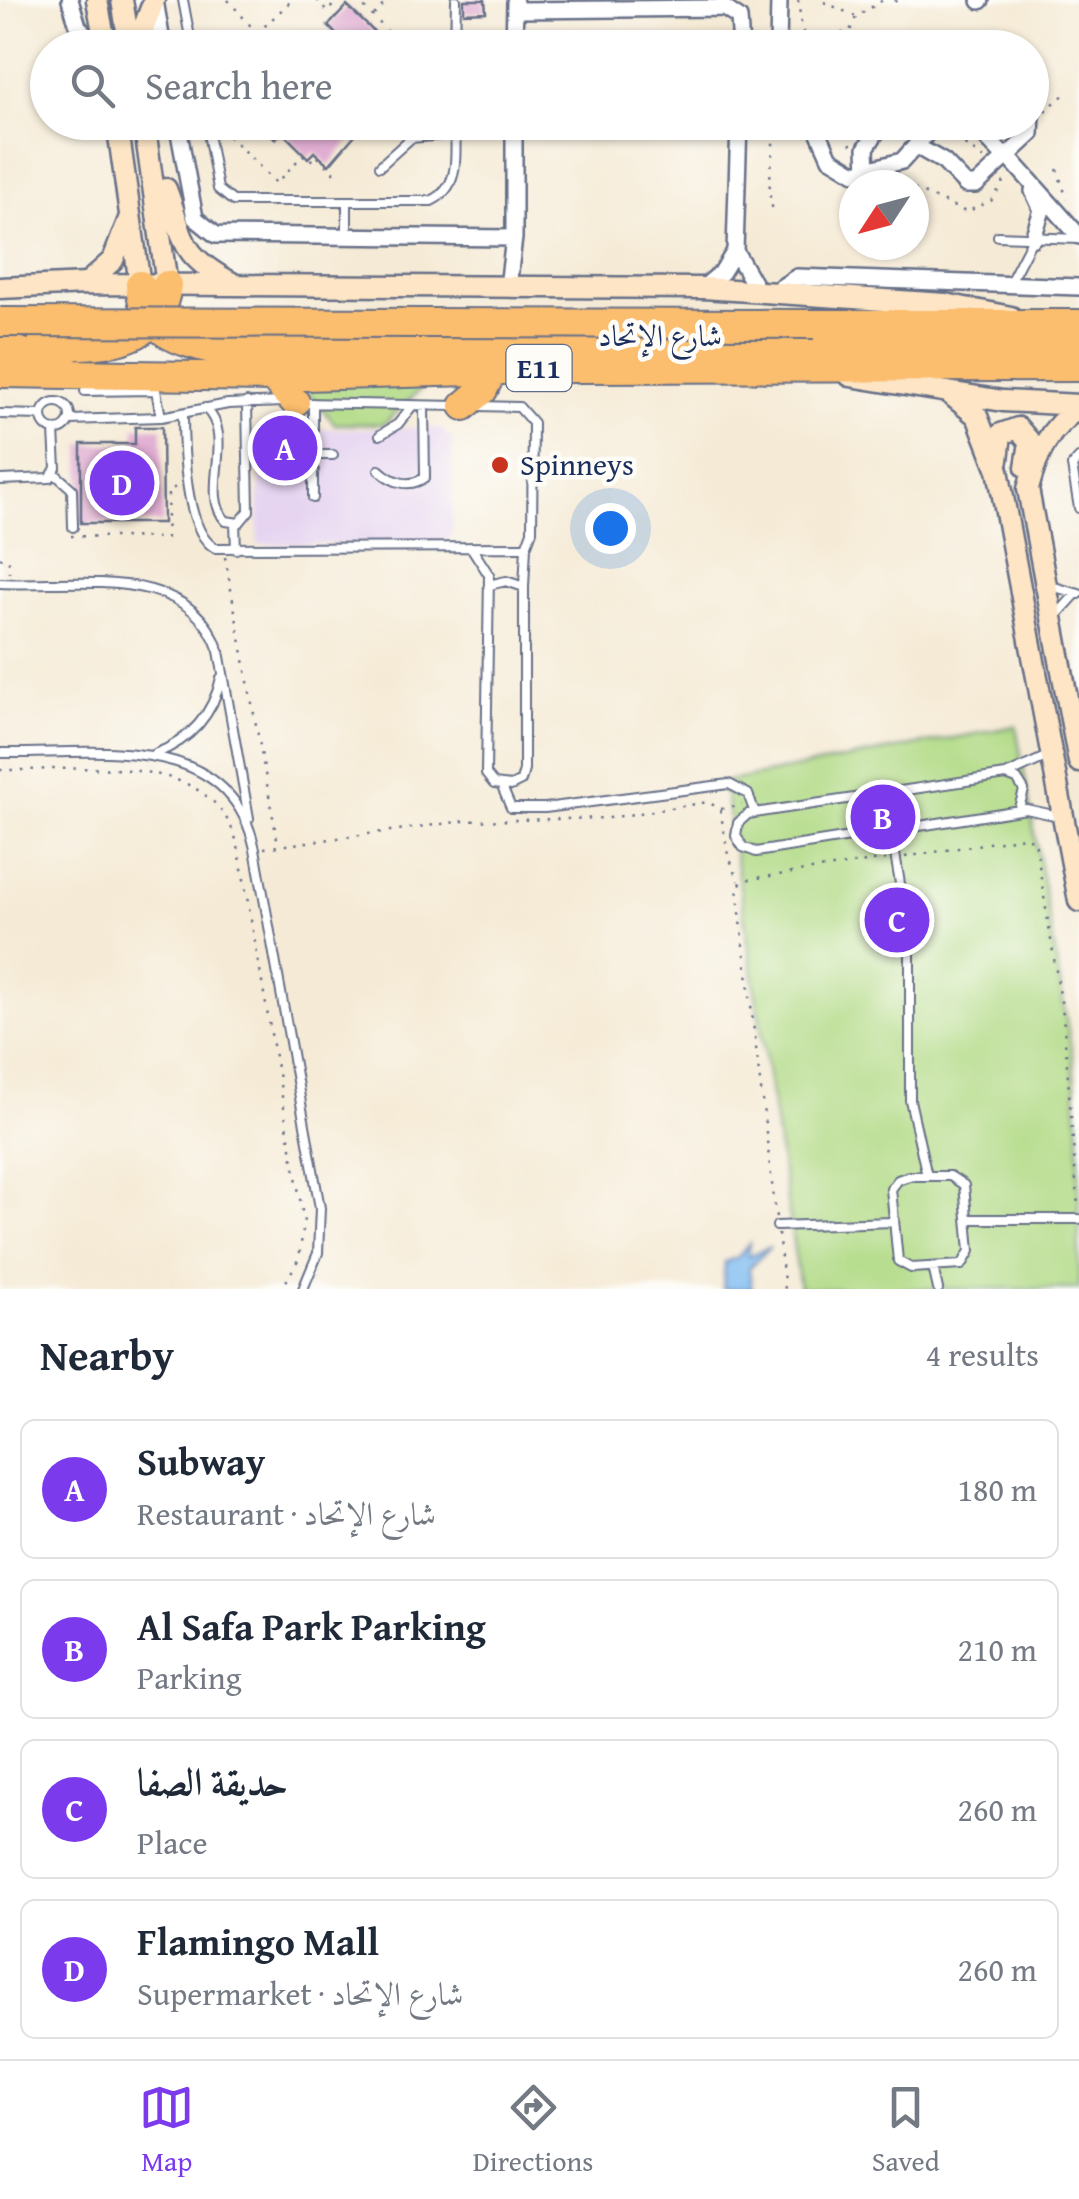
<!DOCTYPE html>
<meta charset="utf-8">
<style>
body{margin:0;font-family:"Gentium Book Plus",Amiri,serif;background:#f6f6f7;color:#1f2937}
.compass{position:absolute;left:839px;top:170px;width:90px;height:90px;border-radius:50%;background:#fff;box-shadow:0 2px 8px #0004;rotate:234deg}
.you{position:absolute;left:610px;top:528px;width:35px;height:35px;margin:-25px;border:8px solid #fff;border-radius:50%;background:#1a73e8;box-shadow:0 0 0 15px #1a73e833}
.badge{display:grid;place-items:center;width:65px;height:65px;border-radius:50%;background:#7c3aed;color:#fff;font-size:32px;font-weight:700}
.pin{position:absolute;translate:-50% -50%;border:5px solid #fff;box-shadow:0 2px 10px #0006}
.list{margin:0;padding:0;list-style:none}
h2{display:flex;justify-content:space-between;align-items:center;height:130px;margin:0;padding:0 40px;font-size:42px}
h2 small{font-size:32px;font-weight:400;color:#747a83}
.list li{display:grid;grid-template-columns:65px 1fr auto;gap:30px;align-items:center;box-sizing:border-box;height:140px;margin:0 20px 20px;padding:0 20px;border:2px solid #e0e1e3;border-radius:15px}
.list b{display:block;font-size:38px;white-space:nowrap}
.list p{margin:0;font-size:32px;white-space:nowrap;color:#747a83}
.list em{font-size:32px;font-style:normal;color:#747a83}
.icon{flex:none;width:55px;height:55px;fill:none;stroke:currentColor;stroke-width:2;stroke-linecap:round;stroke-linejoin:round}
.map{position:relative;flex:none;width:1079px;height:1289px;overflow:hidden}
.search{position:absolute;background:#fff;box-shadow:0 2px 8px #0004;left:30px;right:30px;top:30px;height:110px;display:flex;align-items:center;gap:25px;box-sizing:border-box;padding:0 35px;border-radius:55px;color:#747a83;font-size:38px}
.sheet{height:770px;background:#fff}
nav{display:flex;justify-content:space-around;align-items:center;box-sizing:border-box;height:140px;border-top:2px solid #e0e1e3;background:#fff;font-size:28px;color:#747a83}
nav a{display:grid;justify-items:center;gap:5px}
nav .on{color:#7c3aed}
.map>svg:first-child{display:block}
</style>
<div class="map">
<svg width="1079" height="1289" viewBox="0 0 1079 1289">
<rect width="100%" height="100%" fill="#fdfcf7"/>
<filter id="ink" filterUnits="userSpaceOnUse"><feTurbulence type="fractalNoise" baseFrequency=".01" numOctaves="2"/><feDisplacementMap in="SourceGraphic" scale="20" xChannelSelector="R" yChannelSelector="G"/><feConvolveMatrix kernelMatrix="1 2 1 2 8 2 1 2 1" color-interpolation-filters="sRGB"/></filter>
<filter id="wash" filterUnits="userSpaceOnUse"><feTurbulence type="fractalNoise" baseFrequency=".0048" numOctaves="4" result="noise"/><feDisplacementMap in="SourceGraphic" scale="40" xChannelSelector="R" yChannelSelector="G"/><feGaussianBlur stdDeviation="2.25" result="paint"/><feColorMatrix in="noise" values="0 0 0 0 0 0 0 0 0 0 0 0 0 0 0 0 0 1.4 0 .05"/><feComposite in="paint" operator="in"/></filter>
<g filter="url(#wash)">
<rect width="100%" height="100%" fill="#f5ead5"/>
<!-- built -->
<path fill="#e5d3f1" d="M 440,428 L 452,439 L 452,535 L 442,544 L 257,544 L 262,429 Z"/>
<!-- green -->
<path fill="#b1da85" stroke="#668472" stroke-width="2.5" d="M 429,381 L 384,424 L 335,424 L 300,383 Z
M 1016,726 L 1073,1059 L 1079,1132 L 1079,1289 L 800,1289 L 724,782 Z"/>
<!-- water -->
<path fill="#7ebbf1" stroke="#4c75a8" stroke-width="2.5" d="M 749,1244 L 748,1256 L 770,1247 L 749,1268 L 752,1289 L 723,1289 L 725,1262 L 738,1257 Z"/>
<g id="blocks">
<!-- building -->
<path fill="#e1aed3" d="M 464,0 L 485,0 L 486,12 L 464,13 Z
M 347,6 L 384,41 L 378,48 L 326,48 L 338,36 L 328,26 Z
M 258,122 L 366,122 L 329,165 L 314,152 L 308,158 L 282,132 L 275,139 Z
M 135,427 L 162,427 L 163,523 L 81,523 L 81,444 L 135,444 Z
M 294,435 L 294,461 L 280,461 L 277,449 L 280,436 Z"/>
</g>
</g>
<g filter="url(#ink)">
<use href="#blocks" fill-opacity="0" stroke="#677088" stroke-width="2.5"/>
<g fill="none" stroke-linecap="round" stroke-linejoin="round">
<!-- lane casing -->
<g stroke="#677088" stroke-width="12">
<path id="lane" d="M 183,0 L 192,48
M 455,48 L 456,0
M 206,122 L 218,189 L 233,201 L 431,201 C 462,187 455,152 455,122
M 380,166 L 411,138 L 455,134
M 347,203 L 347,239
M 998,236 L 1079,239
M 1010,282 L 1033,238
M 85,391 L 156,390 L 161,417
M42 416a14 14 0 1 1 28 0a14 14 0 1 1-28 0Z
M 303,403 L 459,406
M 313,403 L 313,498
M 205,408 C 237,436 199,493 226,521 L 239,523 L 249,511 L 247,402
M 0,414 L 42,415
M 183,414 C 183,446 185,532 215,548 L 526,547
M 70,420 L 161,417 L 228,404 L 284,402
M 313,426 L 276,428 C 267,439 266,459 277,468 L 314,470
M 380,435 L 398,424 L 412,406
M 314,455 L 333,455
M 1079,458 L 1072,466 L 1079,508
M 379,470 C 392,482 410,489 425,477 L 424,406
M 54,473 L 72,489 L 73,527
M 0,480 L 50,478 L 56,468 L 54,431
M 235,523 L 236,549
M 471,547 L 489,575 L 486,774 L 494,784 L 511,786 L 521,781 L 524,770 L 524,587 L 526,547 L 532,531 L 533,423 L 519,407 L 478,406
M 0,583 C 74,587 190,562 219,651 L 249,818
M 489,585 L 506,581 L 524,587
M 1051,586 L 1079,594
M 1055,617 L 1075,595
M 0,753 C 93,755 229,728 255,849 L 320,1208 L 318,1253 L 303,1289
M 155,754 C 190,740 213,715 221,678
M 1050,755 L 1006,775 L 748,814 L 738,823 L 736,836 L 743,847 L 756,852 L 1026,809 L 1058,816
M 1006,775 L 1017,779 L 1024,790 L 1019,808
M 502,787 L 511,808 L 545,808 L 729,784 L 748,794 L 755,813
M 891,830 L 910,943 L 910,1100 L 927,1176
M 909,1176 L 950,1176 L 964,1185 L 970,1251 L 962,1265 L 911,1268 L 898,1261 L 891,1189 L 898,1180 Z
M 968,1219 L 1079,1219
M 777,1226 L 892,1222
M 933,1267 L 938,1289"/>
</g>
<!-- street casing -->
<g stroke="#677088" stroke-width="20">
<path id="street" d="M 70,0 L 78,26 L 94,48
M 155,0 L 163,48
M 980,1 L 981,0
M 516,10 L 724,8 L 739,18 L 741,48
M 514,48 L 515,2
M 778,48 L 779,0
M 177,122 L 195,218 L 216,235 L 514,238
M 814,122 L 830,158 L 855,173 L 902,161 L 937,122
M 951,122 L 958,126 L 971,122 L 1005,157
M 918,147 L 944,162 L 966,185 L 976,185 L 1031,134 L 1032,115
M 1007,155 L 1079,236
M 867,173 L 866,148 L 883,122
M 1033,238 L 1042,210 L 1033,191
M 735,251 L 758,291
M 508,287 L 514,238 L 514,122
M 703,288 L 722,272 L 735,251 L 739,122
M 774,292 L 797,277 L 1079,287"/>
</g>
<!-- secondary casing -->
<g stroke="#677088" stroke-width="25">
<path id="secondary" d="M 97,0 L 106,48
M 122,0 L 130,48
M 136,48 L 154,0
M 117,122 L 140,285
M 144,122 L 167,285
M 166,189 C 186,241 177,253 232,283
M 86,284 L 113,260 L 129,219
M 0,288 L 86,284 L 703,288 L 945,304 L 1011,317
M 850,376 L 1003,401 L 1079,405
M 948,392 L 977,416 L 998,470 L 1079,901
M 1079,408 C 1048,428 1037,455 1028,489 L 1079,762
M 998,460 L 1001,434 L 1018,428 L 1030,442 L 1026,467"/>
</g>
<!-- highway casing -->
<g stroke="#677088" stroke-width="32">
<path id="highway" d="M 140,285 C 144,336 182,342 225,352 L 1039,342 L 1079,350
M 814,324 L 1079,324
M 41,346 C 94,344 159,352 167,285
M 10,348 L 28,355 L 63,356
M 0,373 L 272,377 L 573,368 L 1079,367
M 272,377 L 295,402
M 464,406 L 483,390 L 493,369"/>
</g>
<!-- path -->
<path stroke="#677088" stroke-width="2.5" stroke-dasharray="2.5 8" stroke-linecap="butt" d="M 228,0 L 256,32
M 317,0 L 327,12 L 338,0
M 357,0 L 404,48
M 798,0 L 802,30 L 811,48
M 895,0 L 901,6
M 824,2 L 855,16
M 374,15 L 388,0
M 831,36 L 850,31 L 856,17 L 883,0
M 242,48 L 292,0
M 1045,111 L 1066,93
M 235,122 L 224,131 L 276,183 L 303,155 L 310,161 L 316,155 L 333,172 L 337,168
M 770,122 C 780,151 761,187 775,214
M 848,122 L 851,145
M 999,122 L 1007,135
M 956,139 L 986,160
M 1057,169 L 1067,199
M 914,189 L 966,212 L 991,201 L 1006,179
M 71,536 L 166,538 L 168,492 L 178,485
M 225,557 L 278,844
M 0,558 L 9,559 L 9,573
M 0,770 C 80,772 217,745 239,851 L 304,1222 L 299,1258 L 282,1289
M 721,809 L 742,805
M 264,848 L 464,821 L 609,818 L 708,802 L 720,809 L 728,855 L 739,881
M 905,857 L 1024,837 L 1035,841 L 1063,1014 L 1078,1207
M 776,1217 L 737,887 L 744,880 L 887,859
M 778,1234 L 785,1289"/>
<!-- lane -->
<use href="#lane" stroke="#fff" stroke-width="8"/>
<!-- street -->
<use href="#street" stroke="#fff" stroke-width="15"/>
<!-- secondary -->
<use href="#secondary" stroke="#fde5c5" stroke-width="20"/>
<!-- highway -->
<use href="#highway" stroke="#fbbd6e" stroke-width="28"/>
<!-- highway-bridge casing -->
<g stroke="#677088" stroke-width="32" stroke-linecap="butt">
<path id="highway-bridge" d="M 0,322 L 814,324"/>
</g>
<!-- highway-bridge -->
<use href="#highway-bridge" stroke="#fbbd6e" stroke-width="28"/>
</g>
</g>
<!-- markers -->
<circle fill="#c8321e" stroke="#fdfcf7" stroke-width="4" cx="500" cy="465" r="10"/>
<g text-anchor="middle" stroke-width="9" stroke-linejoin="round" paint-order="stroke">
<!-- shield labels -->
<rect fill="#fdfcf7" stroke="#5f6c8c" stroke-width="2.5" x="506.5" y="345" width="65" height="46" rx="8"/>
<g font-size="28" font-weight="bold" fill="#1b2f5e">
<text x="539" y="378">E11</text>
</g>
<!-- street labels -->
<g font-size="30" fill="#1b2f5e" stroke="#fdfcf7">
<text x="660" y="346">شارع الإتحاد</text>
</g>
<!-- poi labels -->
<g font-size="30" fill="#1b2f5e" stroke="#fdfcf7" text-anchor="start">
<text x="520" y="475">Spinneys</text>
</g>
</g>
</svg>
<svg class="compass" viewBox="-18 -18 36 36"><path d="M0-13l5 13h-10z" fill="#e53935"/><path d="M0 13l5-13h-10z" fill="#747a83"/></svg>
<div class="you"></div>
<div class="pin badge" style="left:285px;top:448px">A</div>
<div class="pin badge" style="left:883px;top:817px">B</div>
<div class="pin badge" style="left:897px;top:920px">C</div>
<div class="pin badge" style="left:122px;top:483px">D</div>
<div class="search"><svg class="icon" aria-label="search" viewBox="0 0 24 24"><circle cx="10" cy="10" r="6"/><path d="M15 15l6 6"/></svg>Search here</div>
</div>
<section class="sheet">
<h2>Nearby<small>4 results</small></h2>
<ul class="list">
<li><span class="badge">A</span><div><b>Subway</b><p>Restaurant · شارع الإتحاد</p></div><em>180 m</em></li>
<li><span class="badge">B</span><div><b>Al Safa Park Parking</b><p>Parking</p></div><em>210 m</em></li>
<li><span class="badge">C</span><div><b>حديقة الصفا</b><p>Place</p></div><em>260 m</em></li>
<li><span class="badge">D</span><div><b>Flamingo Mall</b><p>Supermarket · شارع الإتحاد</p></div><em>260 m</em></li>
</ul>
</section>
<nav>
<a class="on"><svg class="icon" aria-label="map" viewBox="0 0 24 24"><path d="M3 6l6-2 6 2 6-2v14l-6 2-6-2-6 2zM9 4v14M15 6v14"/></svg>Map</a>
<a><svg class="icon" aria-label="directions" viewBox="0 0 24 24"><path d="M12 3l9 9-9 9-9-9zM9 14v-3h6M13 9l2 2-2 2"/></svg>Directions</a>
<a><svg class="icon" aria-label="saved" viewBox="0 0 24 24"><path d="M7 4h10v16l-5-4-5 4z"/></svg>Saved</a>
</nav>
